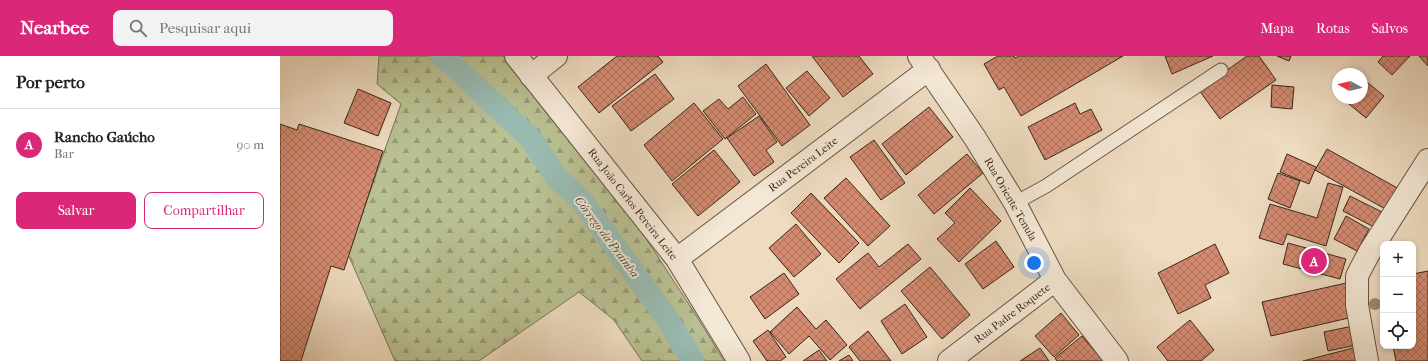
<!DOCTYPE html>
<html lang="pt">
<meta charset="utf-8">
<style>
body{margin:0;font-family:"IM FELL French Canon",serif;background:#f2f2f2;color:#222}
.controls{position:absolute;right:12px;bottom:12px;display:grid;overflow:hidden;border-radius:8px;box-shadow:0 2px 6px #0003}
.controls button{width:36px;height:36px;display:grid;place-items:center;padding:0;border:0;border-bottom:1px solid #e0e0e0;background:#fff;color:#222;font:20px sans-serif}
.compass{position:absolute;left:1052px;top:12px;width:36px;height:36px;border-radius:50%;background:#fff;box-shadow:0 2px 6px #0003;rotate:278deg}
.you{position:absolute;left:754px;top:207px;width:14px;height:14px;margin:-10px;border:3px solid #fff;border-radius:50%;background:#1a73e8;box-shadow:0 0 0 6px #1a73e833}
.badge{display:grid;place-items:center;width:26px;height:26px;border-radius:50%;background:#db2777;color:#fff;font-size:13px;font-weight:700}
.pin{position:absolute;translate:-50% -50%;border:2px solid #fff;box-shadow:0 1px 4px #0006}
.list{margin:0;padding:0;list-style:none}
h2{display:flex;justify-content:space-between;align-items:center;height:52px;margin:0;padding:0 16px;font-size:17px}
h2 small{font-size:13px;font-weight:400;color:#767676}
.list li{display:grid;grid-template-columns:26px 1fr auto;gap:12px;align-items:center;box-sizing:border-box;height:72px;padding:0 16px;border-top:1px solid #e0e0e0}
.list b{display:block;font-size:15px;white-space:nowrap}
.list p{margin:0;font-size:13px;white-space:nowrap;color:#767676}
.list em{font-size:13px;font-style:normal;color:#767676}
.actions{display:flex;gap:8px;padding:12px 16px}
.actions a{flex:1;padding:9px 0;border:1px solid #db2777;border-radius:8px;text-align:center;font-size:14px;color:#db2777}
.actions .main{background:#db2777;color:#fff}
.icon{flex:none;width:22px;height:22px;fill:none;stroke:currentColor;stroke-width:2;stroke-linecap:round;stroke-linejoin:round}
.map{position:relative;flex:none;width:1148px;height:305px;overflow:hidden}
header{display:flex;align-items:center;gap:24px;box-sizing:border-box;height:56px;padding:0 20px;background:#db2777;color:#fff}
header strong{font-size:19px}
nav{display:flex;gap:22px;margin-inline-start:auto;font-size:14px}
.search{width:280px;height:36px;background:#f2f2f2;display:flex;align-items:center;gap:10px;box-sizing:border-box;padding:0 14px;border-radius:8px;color:#767676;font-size:15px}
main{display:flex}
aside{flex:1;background:#fff}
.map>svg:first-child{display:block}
</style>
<header>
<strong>Nearbee</strong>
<div class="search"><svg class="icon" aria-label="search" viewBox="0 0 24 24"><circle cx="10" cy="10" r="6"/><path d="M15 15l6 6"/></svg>Pesquisar aqui</div>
<nav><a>Mapa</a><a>Rotas</a><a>Salvos</a></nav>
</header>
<main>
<aside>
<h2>Por perto<small></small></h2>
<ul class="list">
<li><span class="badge">A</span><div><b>Rancho Gaúcho</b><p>Bar</p></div><em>90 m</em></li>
</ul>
<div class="actions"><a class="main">Salvar</a><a>Compartilhar</a></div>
</aside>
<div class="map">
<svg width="1148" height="305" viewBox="0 0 1148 305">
<defs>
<pattern id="forest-firs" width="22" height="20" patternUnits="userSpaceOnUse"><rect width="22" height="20" fill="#b9c092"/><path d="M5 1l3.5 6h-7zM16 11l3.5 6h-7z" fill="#979c76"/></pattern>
<pattern id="building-cross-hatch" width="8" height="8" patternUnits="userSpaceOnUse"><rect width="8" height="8" fill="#d48a71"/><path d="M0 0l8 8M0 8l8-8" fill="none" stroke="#ad715c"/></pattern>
</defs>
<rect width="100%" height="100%" fill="#eedbc0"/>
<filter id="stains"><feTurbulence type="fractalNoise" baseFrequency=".005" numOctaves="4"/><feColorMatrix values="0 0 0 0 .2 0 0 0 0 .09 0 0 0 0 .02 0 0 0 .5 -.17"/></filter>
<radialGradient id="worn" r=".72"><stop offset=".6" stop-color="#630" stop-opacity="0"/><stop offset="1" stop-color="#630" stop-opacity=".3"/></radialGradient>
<!-- forest -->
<path fill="url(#forest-firs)" stroke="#7a7456" d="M 99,0 L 223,0 L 363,178 L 414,256 L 444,305 L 362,305 L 334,264 L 299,236 L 199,305 L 115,305 L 68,198 L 121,48 L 97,28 Z"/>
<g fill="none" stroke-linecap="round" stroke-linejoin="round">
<!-- canal -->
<path stroke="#99bbb2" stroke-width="23" d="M 161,0 L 173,9 L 252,84 L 277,122 L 302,145 L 386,261 L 413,305"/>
</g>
<!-- building -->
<path fill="url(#building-cross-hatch)" stroke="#3a271a" d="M 337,0 L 378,0 L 383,6 L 319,57 L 298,31 Z
M 532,0 L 579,0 L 593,18 L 563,41 Z
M 718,0 L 734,0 L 735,2 L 739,0 L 843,0 L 741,60 L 724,31 L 719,34 L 704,8 Z
M 885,0 L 933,0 L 892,18 Z
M 967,0 L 979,0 L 996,24 L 940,63 L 919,34 Z
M 997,0 L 1011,0 L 1009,5 Z
M 1103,0 L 1130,0 L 1112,19 L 1098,6 Z
M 1139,0 L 1148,0 L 1148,10 Z
M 486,8 L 530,69 L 502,90 L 458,30 Z
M 527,15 L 550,42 L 529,60 L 506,32 Z
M 375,18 L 394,43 L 351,75 L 332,50 Z
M 1082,22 L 1104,40 L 1086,62 L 1064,44 L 1065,42 L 1082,42 Z
M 992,29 L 1014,31 L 1012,53 L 991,51 Z
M 78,33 L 111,47 L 98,80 L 64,67 Z
M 463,41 L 476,58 L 445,83 L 423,55 L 439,43 L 448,53 Z
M 414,47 L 443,83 L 392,125 L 364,89 Z
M 795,47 L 800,58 L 811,53 L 822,74 L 765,104 L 748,71 Z
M 649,51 L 673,81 L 626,119 L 602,88 Z
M 479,60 L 497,86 L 486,94 L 494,106 L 474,120 L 447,82 Z
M 0,68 L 17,74 L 19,68 L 103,95 L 64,214 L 51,210 L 21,305 L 0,305 Z
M 594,84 L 625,127 L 601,144 L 570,101 Z
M 1047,93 L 1121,134 L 1109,155 L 1035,114 Z
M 434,94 L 460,126 L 418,160 L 392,128 Z
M 687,98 L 703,117 L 654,158 L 638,139 Z
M 1007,98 L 1036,111 L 1029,128 L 1000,116 Z
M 998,117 L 1020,125 L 1010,152 L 988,143 Z
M 566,122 L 610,170 L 588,190 L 544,142 Z
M 1048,127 L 1063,131 L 1046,190 L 1007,178 L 1003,189 L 979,182 L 990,148 L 1037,162 Z
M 690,132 L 721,165 L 679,206 L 657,183 L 675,167 L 665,157 Z
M 531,137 L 579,187 L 559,207 L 511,157 Z
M 1070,140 L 1102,156 L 1094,171 L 1063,155 Z
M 1066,160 L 1089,173 L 1077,195 L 1054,183 Z
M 516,168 L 541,198 L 514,221 L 489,192 Z
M 716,185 L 734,211 L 703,233 L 685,208 Z
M 1008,187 L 1066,203 L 1060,223 L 1003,208 Z
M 628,188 L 641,203 L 580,253 L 556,223 L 588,197 L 599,211 Z
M 935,188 L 949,217 L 925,229 L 931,242 L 898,258 L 878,217 Z
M 650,211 L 690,259 L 662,283 L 621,235 Z
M 1148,215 L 1148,305 L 1116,305 L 1113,290 L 1133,290 L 1133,218 Z
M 504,217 L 519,238 L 485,263 L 470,241 Z
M 1066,227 L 1073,261 L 991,280 L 982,246 Z
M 625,248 L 647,281 L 622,298 L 601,265 Z
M 517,251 L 536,273 L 546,264 L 567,289 L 550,304 L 529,280 L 509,298 L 490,276 Z
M 781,257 L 799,279 L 774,301 L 755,280 Z
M 910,264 L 934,294 L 921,305 L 888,305 L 877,291 Z
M 1073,270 L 1077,289 L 1048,295 L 1044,276 Z
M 488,274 L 506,301 L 500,305 L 487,305 L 473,285 Z
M 588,275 L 611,305 L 580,305 L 569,291 Z
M 802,280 L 823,305 L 777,305 L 775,302 Z
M 760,292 L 769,305 L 740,305 Z
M 1073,292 L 1077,305 L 1023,305 Z
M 539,294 L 547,305 L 523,305 Z
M 569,299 L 573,305 L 559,305 Z"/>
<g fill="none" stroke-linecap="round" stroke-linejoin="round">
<!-- lane casing -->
<g stroke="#675444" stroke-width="15">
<path id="lane" d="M 735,147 L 766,130 L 941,14"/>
</g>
<!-- street casing -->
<g stroke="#675444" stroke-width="24">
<path id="street" d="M 236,0 L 397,203 L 459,305
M 639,0 L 695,82 L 735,147 L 775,224 L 837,305
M 251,20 L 276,0
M 397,203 L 649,13
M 669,305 L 775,224
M 1087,305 L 1077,249 L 1077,220 L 1089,197 L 1148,104"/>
</g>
<!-- lane -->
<use href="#lane" stroke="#f4e8d6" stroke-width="13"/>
<!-- street -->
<use href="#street" stroke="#f4e8d6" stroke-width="22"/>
</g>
<!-- trees -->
<circle fill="#9d8d75" cx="1095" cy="248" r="6"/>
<g text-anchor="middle" stroke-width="3.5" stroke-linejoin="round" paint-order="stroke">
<!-- street labels -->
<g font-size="11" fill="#3a271a" stroke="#f4e8d6">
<text transform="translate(523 108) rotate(-37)" y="4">Rua Pereira Leite</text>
<text transform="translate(731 143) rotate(60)" y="4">Rua Oriente Tenula</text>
<text transform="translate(353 148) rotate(52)" y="4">Rua João Carlos Pereira Leite</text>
<text transform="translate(732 257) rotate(-37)" y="4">Rua Padre Roquete</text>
</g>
<!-- water labels -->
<g font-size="12" font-style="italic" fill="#524c40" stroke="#f4e8d6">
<text transform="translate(327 181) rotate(53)" y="4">Córrego da Prainha</text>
</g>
</g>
<rect width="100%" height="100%" filter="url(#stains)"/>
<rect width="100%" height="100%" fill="url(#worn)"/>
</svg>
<div class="controls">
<button>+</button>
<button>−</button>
<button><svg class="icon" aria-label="locate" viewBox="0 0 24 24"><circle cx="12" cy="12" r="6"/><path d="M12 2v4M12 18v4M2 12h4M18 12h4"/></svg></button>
</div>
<svg class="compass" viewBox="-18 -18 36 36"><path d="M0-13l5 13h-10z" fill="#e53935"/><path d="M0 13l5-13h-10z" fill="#767676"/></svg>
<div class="you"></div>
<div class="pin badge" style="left:1034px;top:205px">A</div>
</div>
</main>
